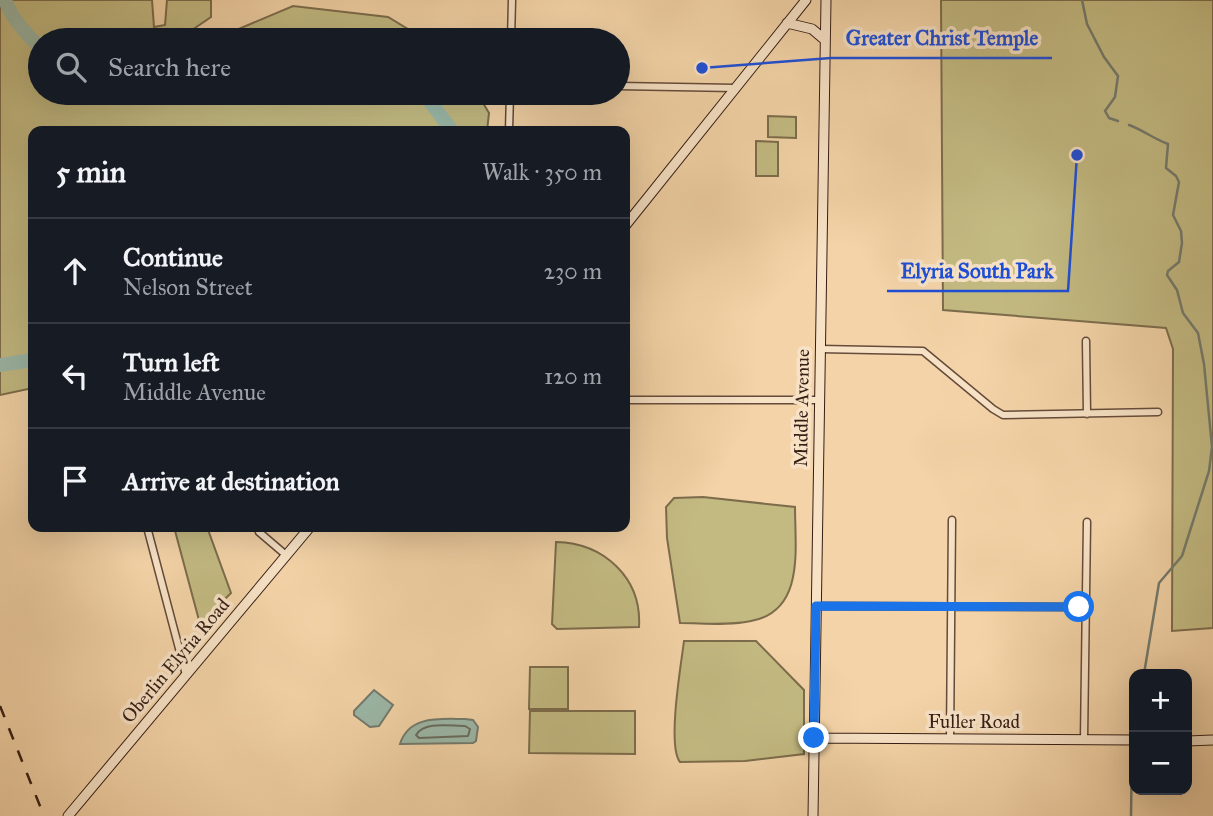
<!DOCTYPE html>
<meta charset="utf-8">
<style>
body{margin:0;font-family:"IM FELL Great Primer",serif;background:#20242c;color:#f1f3f6}
.controls{position:absolute;right:21px;bottom:21px;display:grid;overflow:hidden;border-radius:14px;box-shadow:0 7px 28px #0002}
.controls button{width:63px;height:63px;display:grid;place-items:center;padding:0;border:0;border-bottom:2px solid #363941;background:#171b24;color:#f1f3f6;font:35px sans-serif}
.stop{position:absolute;width:21px;height:21px;margin:-16px;border:5px solid #1a73e8;border-radius:50%;background:#fff}
.stop.end{background:#1a73e8;border-color:#fff;box-shadow:0 2px 7px #0008}
.list{margin:0;padding:0;list-style:none}
h2{display:flex;justify-content:space-between;align-items:center;height:91px;margin:0;padding:0 28px;font-size:30px}
h2 small{font-size:23px;font-weight:400;color:#9ea1a6}
.list li{display:grid;grid-template-columns:46px 1fr auto;gap:21px;align-items:center;box-sizing:border-box;height:105px;padding:0 28px;border-top:2px solid #363941}
.list b{display:block;font-size:26px;white-space:nowrap}
.list p{margin:0;font-size:23px;white-space:nowrap;color:#9ea1a6}
.list em{font-size:23px;font-style:normal;color:#9ea1a6}
.icon{flex:none;width:38px;height:38px;fill:none;stroke:currentColor;stroke-width:2;stroke-linecap:round;stroke-linejoin:round}
.map{position:relative;flex:none;width:1213px;height:816px;overflow:hidden}
.search{position:absolute;background:#171b24;box-shadow:0 7px 28px #0002;left:28px;top:28px;width:602px;height:77px;display:flex;align-items:center;gap:18px;box-sizing:border-box;padding:0 24px;border-radius:38px;color:#9ea1a6;font-size:26px}
.panel{position:absolute;background:#171b24;box-shadow:0 7px 28px #0002;left:28px;top:126px;width:602px;height:406px;border-radius:14px}
.map>svg:first-child{display:block}
</style>
<div class="map">
<svg width="1213" height="816" viewBox="0 0 1213 816">
<rect width="100%" height="100%" fill="#f3d3a7"/>
<filter id="stains"><feTurbulence type="fractalNoise" baseFrequency=".00286" numOctaves="4"/><feColorMatrix values="0 0 0 0 .2 0 0 0 0 .09 0 0 0 0 .02 0 0 0 .5 -.17"/></filter>
<radialGradient id="worn" r=".72"><stop offset=".6" stop-color="#630" stop-opacity="0"/><stop offset="1" stop-color="#630" stop-opacity=".3"/></radialGradient>
<!-- green -->
<path fill="#c3ba82" stroke="#7c6c4c" stroke-width="2" d="M 0,0 L 152,0 L 154,27 L 165,25 L 167,0 L 211,0 L 211,17 L 179,39 L 215,39 L 293,6 L 388,17 L 426,40 L 40,40 L 40,93 L 477,93 L 489,113 L 487,131 L 33,131 L 33,388 L 0,395 Z
M 941,0 L 1213,0 L 1213,628 L 1172,631 L 1173,349 L 1166,328 L 943,310 Z
M 768,116 L 796,117 L 796,138 L 768,137 Z
M 756,141 L 778,142 L 778,176 L 756,176 Z
M 703,497 L 795,507 C 795,549 805,611 751,621 C 728,626 703,623 680,623 L 667,538 L 666,507 L 674,498 Z
M 174,527 L 207,527 L 231,593 L 200,624 Z
M 556,542 C 604,543 642,578 639,627 L 557,629 L 552,624 Z
M 684,641 L 756,641 L 804,690 L 804,754 L 745,761 L 680,762 C 667,746 681,665 684,641 Z
M 530,667 L 568,667 L 568,709 L 529,709 Z
M 530,711 L 635,711 L 635,754 L 529,753 Z"/>
<!-- water -->
<path fill="#9bb8a8" stroke="#737a6d" stroke-width="2" d="M 374,690 L 393,705 L 379,726 L 370,727 L 354,715 L 354,711 Z
M 465,719 L 473,720 L 478,727 L 476,741 L 473,743 L 400,744 C 409,715 440,719 465,719 Z"/>
<g fill="none" stroke-linecap="round" stroke-linejoin="round">
<!-- shore -->
<path stroke="#686b5e" stroke-width="2" d="M 465,726 L 470,729 L 468,736 L 419,738 L 416,735 C 424,721 450,726 465,726 Z"/>
<!-- stream -->
<path stroke="#737a6d" stroke-width="2.5" d="M 1082,0 L 1087,24 L 1104,57 L 1118,76 L 1115,97 L 1105,111 L 1109,118 L 1118,121
M 1129,125 C 1143,130 1154,139 1168,144 L 1166,168 L 1176,176 L 1179,182 L 1173,215 L 1181,231 L 1182,243 L 1179,262 L 1168,271 L 1167,275 L 1177,290 L 1183,313 L 1198,333 L 1204,364 L 1212,447 L 1209,471 L 1182,556 L 1159,583 L 1144,674
M 1133,729 L 1134,722
M 1131,816 L 1132,751"/>
<!-- river -->
<path stroke="#9bb8a8" stroke-width="14" d="M 5,0 C 12,19 26,34 40,47
M 105,93 L 111,96 L 173,93
M 418,93 L 426,96 L 452,131
M 0,365 L 33,360"/>
<!-- street casing -->
<g stroke="#654b3a" stroke-width="9">
<path id="street" d="M 511,40 L 512,0
M 618,86 L 735,88
M 509,131 L 510,93
M 1086,341 L 1087,414
M 820,349 L 923,351 L 993,409 L 1003,415 L 1158,412
M 625,400 L 819,400
M 147,527 L 186,675
M 258,527 L 259,532 L 286,555
M 816,606 L 1086,607
M 950,739 L 952,520
M 1084,739 L 1087,522"/>
</g>
<!-- secondary casing -->
<g stroke="#361e15" stroke-width="11">
<path id="secondary" d="M 787,23 L 812,29 L 825,40
M 625,226 L 806,0
M 814,738 L 1134,740
M 1187,741 L 1213,740
M 68,816 L 310,527
M 813,816 L 826,0"/>
</g>
<!-- street -->
<use href="#street" stroke="#f7e2c6" stroke-width="6"/>
<!-- secondary -->
<use href="#secondary" stroke="#f7e2c6" stroke-width="9"/>
<!-- rail -->
<path stroke="#361e15" stroke-width="2.5" stroke-dasharray="12 12" stroke-linecap="butt" d="M 0,706 L 44,816"/>
</g>
<g fill="none" stroke-linecap="round" stroke-linejoin="round">
<!-- route -->
<path stroke="#1a73e8" stroke-width="9" d="M 814,738 L 816,606 L 1079,607"/>
</g>
<g text-anchor="middle" stroke-width="7" stroke-linejoin="round" paint-order="stroke">
<!-- street labels -->
<g font-size="19" fill="#361e15" stroke="#f7e2c6">
<text transform="translate(801 408) rotate(-89)" y="7">Middle Avenue</text>
<text transform="translate(175 660) rotate(-50)" y="7">Oberlin Elyria Road</text>
<text x="974" y="728">Fuller Road</text>
</g>
</g>
<!-- callouts -->
<path fill="none" stroke="#1d4ed8" stroke-width="2.5" d="M702 68L831 58H1052M1077 155L1068 291H887"/>
<g fill="#1d4ed8" stroke="#f7e2c6" stroke-width="2.5">
<circle cx="702" cy="68" r="7"/>
<circle cx="1077" cy="155" r="7"/>
</g>
<g font-size="21" text-anchor="middle" font-weight="bold" fill="#1d4ed8" stroke="#f7e2c6" stroke-width="7" stroke-linejoin="round" paint-order="stroke">
<text x="942" y="45">Greater Christ Temple</text>
<text x="977" y="278">Elyria South Park</text>
</g>
<rect width="100%" height="100%" filter="url(#stains)"/>
<rect width="100%" height="100%" fill="url(#worn)"/>
</svg>
<div class="controls">
<button>+</button>
<button>−</button>
</div>
<div class="stop" style="left:1079px;top:607px"></div>
<div class="stop end" style="left:814px;top:738px"></div>
<div class="search"><svg class="icon" aria-label="search" viewBox="0 0 24 24"><circle cx="10" cy="10" r="6"/><path d="M15 15l6 6"/></svg>Search here</div>
<section class="panel">
<h2>5 min<small>Walk · 350 m</small></h2>
<ul class="list">
<li><svg class="icon" aria-label="ahead" viewBox="0 0 24 24"><path d="M12 20V5M6 11l6-6 6 6"/></svg><div><b>Continue</b><p>Nelson Street</p></div><em>230 m</em></li>
<li><svg class="icon" aria-label="left" viewBox="0 0 24 24"><path d="M17 20v-9H6M10 6l-5 5 5 5"/></svg><div><b>Turn left</b><p>Middle Avenue</p></div><em>120 m</em></li>
<li><svg class="icon" aria-label="arrive" viewBox="0 0 24 24"><path d="M6 21V4h12l-3 4 3 4H6"/></svg><div><b>Arrive at destination</b></div></li>
</ul>
</section>
</div>
